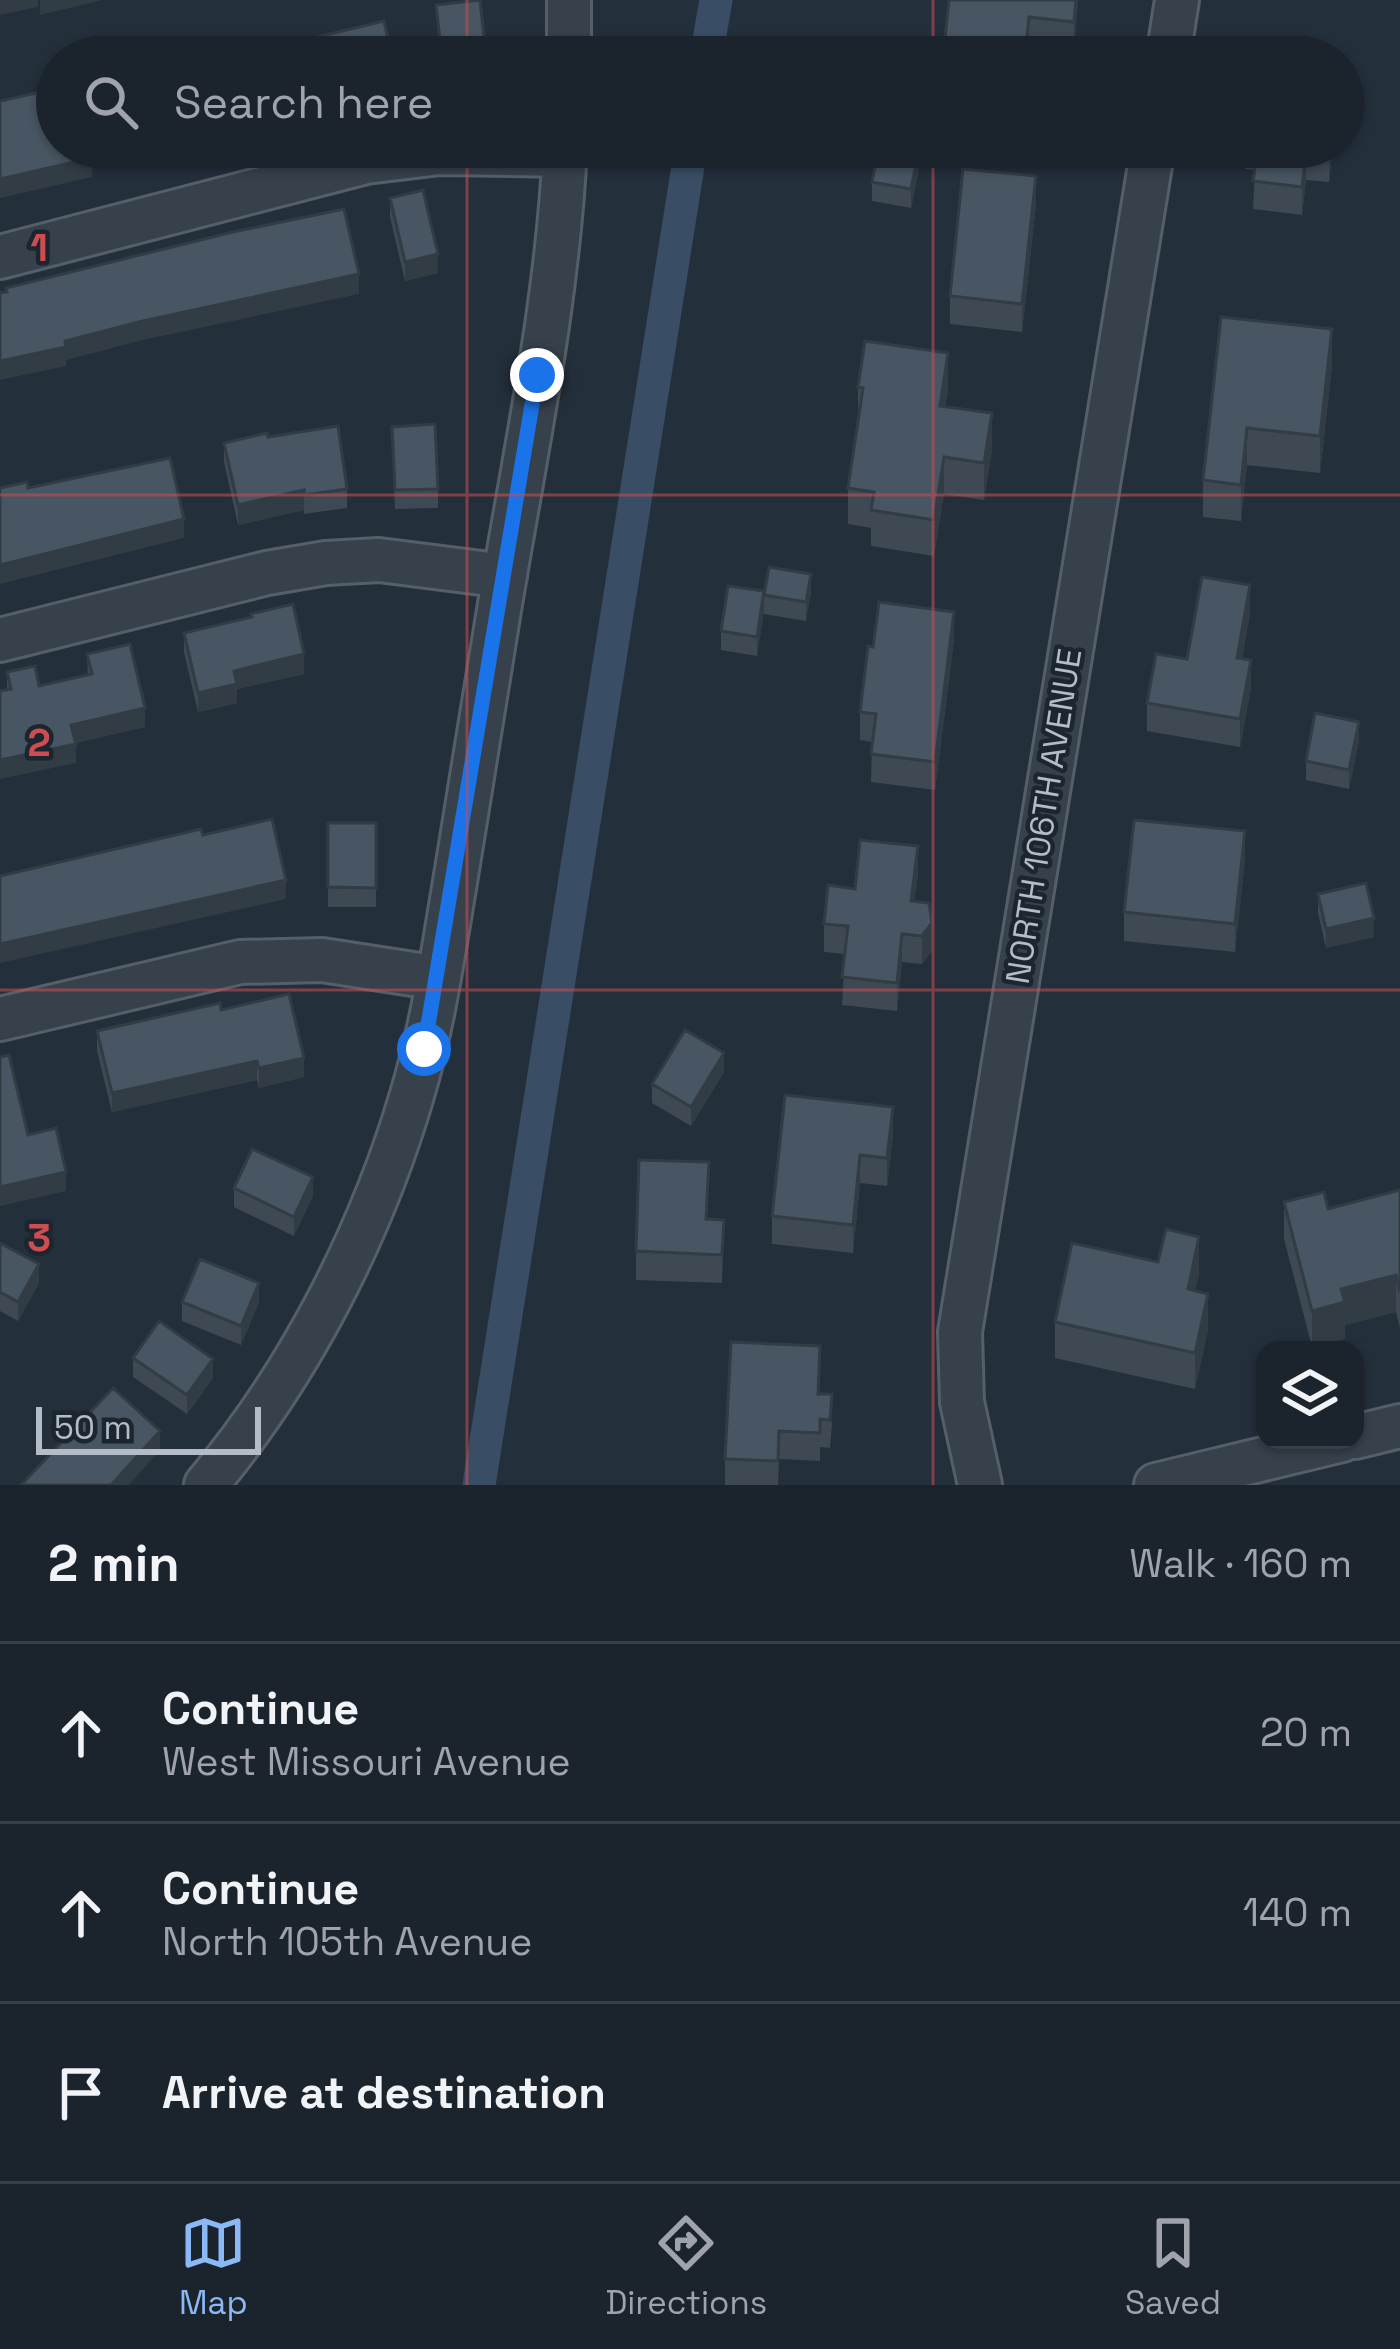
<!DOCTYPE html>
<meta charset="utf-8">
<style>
body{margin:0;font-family:"Space Grotesk",sans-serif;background:#242b35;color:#f1f3f6}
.controls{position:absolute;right:36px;bottom:36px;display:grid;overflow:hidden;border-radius:24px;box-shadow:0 3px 9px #0004}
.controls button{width:108px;height:108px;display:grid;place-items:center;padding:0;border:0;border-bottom:3px solid #394049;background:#1b232d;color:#f1f3f6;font:60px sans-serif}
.scale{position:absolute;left:36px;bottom:30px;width:225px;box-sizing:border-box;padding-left:12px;border:6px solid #b3bcc7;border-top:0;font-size:33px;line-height:42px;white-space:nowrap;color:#b3bcc7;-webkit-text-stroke:9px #1c2631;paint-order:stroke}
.stop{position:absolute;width:36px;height:36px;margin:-27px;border:9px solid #1a73e8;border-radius:50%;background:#fff}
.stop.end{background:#1a73e8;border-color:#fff;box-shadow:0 3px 12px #0008}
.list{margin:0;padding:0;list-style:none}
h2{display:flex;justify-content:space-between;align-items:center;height:156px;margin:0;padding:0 48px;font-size:51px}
h2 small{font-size:39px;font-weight:400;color:#a0a4aa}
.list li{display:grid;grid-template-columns:78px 1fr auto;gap:36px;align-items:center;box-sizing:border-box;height:180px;padding:0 48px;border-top:3px solid #394049}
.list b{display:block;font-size:45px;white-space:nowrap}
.list p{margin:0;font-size:39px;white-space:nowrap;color:#a0a4aa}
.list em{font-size:39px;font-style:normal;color:#a0a4aa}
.icon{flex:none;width:66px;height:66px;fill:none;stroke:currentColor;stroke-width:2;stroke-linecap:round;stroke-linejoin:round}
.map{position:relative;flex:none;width:1400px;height:1485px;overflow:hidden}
.search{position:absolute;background:#1b232d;box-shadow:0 3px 9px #0004;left:36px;right:36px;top:36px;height:132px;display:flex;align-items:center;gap:30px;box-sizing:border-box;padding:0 42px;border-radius:66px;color:#a0a4aa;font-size:45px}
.sheet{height:696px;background:#1b232d}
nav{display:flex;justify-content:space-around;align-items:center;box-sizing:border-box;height:168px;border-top:3px solid #394049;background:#1b232d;font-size:33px;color:#a0a4aa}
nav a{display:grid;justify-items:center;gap:6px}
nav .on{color:#8ab9f5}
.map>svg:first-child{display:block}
</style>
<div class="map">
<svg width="1400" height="1485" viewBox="0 0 1400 1485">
<rect width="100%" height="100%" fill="#242f3c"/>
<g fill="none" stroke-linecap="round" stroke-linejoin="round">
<!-- canal -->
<path stroke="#394e65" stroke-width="33" d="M 706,57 L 716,0
M 479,1485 L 691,147"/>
<!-- minor casing -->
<g stroke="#555f6a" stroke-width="48">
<path id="minor" d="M 569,0 L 569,57
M 1168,57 L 1177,0
M 0,257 L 366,162 L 440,153 L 565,155
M 0,640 L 267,573 L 326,563 L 379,560 L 505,576
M 0,1019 L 240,962 L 322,960 L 439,978
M 1355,1437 L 1400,1426
M 206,1485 C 300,1373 371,1234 412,1095 C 433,1025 443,953 455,882 C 470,789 485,697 500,604 C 525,453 558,300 565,147
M 980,1485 L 962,1402 L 960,1332 L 1153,147
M 1156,1485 L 1342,1440"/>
</g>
<!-- minor -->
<use href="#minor" stroke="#37414c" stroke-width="42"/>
</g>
<!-- wall -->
<path fill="#3e4954" d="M 949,0 L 1078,0 L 1074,50 L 1029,46 L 1028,57 L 943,57 Z
M 436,5 L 486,57 L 440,57 Z
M 1245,147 L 1333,147 L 1329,182 L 1306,180 L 1302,215 L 1253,209 L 1255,170 L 1245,169 Z
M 919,168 L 911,208 L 872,201 L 872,182 Z
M 390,198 L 438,273 L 405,281 L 390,217 Z
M 1036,204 L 1022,332 L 950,324 L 950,296 Z
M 1332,329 L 1332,366 L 1320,473 L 1247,465 L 1241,521 L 1203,517 L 1203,480 Z
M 858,387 L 948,389 L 945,407 L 992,450 L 984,500 L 944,494 L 934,556 L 871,546 L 871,528 L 848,524 L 848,488 L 858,420 Z
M 392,427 L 438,489 L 438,508 L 395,509 Z
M 268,437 L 347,489 L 347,508 L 304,514 L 304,510 L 238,525 L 224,462 L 224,443 Z
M 811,593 L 806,621 L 764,614 L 764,595 Z
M 764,610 L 757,656 L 721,650 L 721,631 Z
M 1250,613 L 1242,659 L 1251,688 L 1240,747 L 1147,731 L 1147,703 L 1187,659 Z
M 184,633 L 304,674 L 237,689 L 237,703 L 198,712 L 184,652 Z
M 954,640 L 935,790 L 871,782 L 872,742 L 860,740 L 860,712 L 873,647 Z
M 87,654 L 145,727 L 75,743 L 76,763 L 7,690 L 7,672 L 39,686 L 88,675 Z
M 1359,741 L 1349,789 L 1306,780 L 1306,761 Z
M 328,823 L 376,823 L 376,907 L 328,907 Z
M 1245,859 L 1235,952 L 1124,941 L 1124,912 Z
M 918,874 L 914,901 L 932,951 L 922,964 L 902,962 L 897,1011 L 842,1005 L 845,954 L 824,952 L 824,924 L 855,889 Z
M 1318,894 L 1374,937 L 1326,948 L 1318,913 Z
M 221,1010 L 304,1077 L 259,1088 L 257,1080 L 112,1112 L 97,1051 L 97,1031 Z
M 724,1072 L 691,1126 L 652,1103 L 652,1084 Z
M 785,1095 L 893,1135 L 887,1186 L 860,1183 L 853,1253 L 772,1244 L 772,1216 Z
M 234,1188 L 313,1196 L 294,1236 L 234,1207 Z
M 1400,1190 L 1400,1328 L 1396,1312 L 1345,1325 L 1345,1339 L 1312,1347 L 1284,1239 L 1284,1202 L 1328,1209 Z
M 708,1219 L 724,1220 L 722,1283 L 636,1280 L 636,1251 Z
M 0,1243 L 39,1283 L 18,1321 L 0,1311 Z
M 1199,1274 L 1195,1291 L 1208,1330 L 1195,1389 L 1055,1358 L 1055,1322 Z
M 182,1302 L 259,1302 L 241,1345 L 182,1321 Z
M 133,1358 L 213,1378 L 187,1414 L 133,1377 Z
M 819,1394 L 832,1423 L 830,1448 L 820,1447 L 820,1461 L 779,1459 L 778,1485 L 725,1485 L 725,1459 Z"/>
<!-- shaded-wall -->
<path fill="#323c45" d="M 0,0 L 38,0 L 38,7 L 0,15 Z
M 40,0 L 103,0 L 40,15 Z
M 1076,0 L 1078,0 L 1074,50 L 1074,22 Z
M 86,147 L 121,147 L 86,155 Z
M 141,147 L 214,147 L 141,164 Z
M 1330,147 L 1333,147 L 1329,182 L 1329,154 Z
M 919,149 L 919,168 L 911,208 L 911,189 Z
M 1306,152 L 1306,180 L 1302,215 L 1302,187 Z
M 92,158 L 92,177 L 0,198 L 0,179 Z
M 1036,176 L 1036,204 L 1022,332 L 1022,304 Z
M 438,254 L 438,273 L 405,281 L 405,262 Z
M 359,274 L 359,294 L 143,340 L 66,360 L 66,366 L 0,380 L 0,361 L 65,341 L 143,321 Z
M 1332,329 L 1332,366 L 1320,473 L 1320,436 Z
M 948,353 L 948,389 L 940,443 L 940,406 Z
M 992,413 L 992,450 L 984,500 L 984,463 Z
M 1247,428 L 1247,465 L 1241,521 L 1241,485 Z
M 944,457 L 944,494 L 934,556 L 934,520 Z
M 304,490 L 304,510 L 238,525 L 238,505 Z
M 184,519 L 184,538 L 0,584 L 0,565 Z
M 811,574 L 811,593 L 806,621 L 806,602 Z
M 1250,585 L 1250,613 L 1237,686 L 1237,658 Z
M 764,591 L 764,610 L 757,656 L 757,637 Z
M 954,612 L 954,640 L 935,790 L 935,762 Z
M 304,654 L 304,674 L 237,689 L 237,703 L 198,712 L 198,693 L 234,671 Z
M 1251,660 L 1251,688 L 1240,747 L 1240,719 Z
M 145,708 L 145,727 L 71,744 L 71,725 Z
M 1359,722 L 1359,741 L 1349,789 L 1349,770 Z
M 76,744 L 76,763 L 0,779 L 0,760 Z
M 1245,831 L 1245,859 L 1235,952 L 1235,924 Z
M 918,846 L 918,874 L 911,929 L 911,901 Z
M 286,880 L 286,899 L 0,963 L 0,944 Z
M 1374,918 L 1374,937 L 1326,948 L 1326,929 Z
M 932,923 L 932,951 L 922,964 L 922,936 Z
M 902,934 L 902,962 L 897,1011 L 897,983 Z
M 724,1053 L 724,1072 L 691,1126 L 691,1107 Z
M 304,1058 L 304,1077 L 259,1088 L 259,1068 Z
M 257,1061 L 257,1080 L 112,1112 L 112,1093 Z
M 893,1107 L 893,1135 L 887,1186 L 887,1158 Z
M 860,1155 L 860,1183 L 853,1253 L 853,1225 Z
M 66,1172 L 66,1191 L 0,1206 L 0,1187 Z
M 313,1177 L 313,1196 L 294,1236 L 294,1217 Z
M 1199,1237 L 1199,1274 L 1188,1326 L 1188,1289 Z
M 39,1264 L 39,1283 L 18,1321 L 18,1302 Z
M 1396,1275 L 1396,1312 L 1345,1325 L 1345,1339 L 1312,1347 L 1312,1311 L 1341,1289 Z
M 259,1283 L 259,1302 L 241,1345 L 241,1326 Z
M 1208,1294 L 1208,1330 L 1195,1389 L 1195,1353 Z
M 213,1359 L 213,1378 L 187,1414 L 187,1395 Z
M 160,1431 L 160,1450 L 129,1485 L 111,1485 Z"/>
<!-- building -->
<path fill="#485562" stroke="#323c45" stroke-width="3" d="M 480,0 L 486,57 L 442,57 L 436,5 Z
M 949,0 L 1076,0 L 1074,22 L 1029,17 L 1025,57 L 943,57 Z
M 384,21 L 392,57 L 194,57 L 193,54 L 236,44 L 238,56 Z
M 57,83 L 57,147 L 89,147 L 92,158 L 0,179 L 0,101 L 45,91 L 44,86 Z
M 879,147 L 919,149 L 911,189 L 872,182 Z
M 1258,147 L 1330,147 L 1329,154 L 1306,152 L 1302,187 L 1253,181 Z
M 963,169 L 1036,176 L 1022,304 L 950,296 Z
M 423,190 L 438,254 L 405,262 L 390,198 Z
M 344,209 L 359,274 L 143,321 L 65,341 L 66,347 L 0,361 L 0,293 L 7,292 L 6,288 L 233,232 Z
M 1221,317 L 1332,329 L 1320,436 L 1247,428 L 1241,485 L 1203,480 Z
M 865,341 L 948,353 L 940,406 L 992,413 L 984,463 L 944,457 L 934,520 L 871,510 L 874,492 L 848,488 L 863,388 L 858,387 Z
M 435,424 L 438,489 L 395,490 L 392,427 Z
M 338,426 L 347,489 L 304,495 L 304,490 L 238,505 L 224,443 L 267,433 L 268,437 Z
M 170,458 L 184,519 L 0,565 L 0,488 L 27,482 L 28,488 Z
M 769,567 L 811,574 L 806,602 L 764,595 Z
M 1202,577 L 1250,585 L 1237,658 L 1251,660 L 1240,719 L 1147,703 L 1156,654 L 1187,659 Z
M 728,586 L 764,591 L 757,637 L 721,631 Z
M 879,602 L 954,612 L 935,762 L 871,754 L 876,714 L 860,712 L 868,646 L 873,647 Z
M 293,604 L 304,654 L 234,671 L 237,684 L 198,693 L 184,633 L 252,617 L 251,614 Z
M 130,644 L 145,708 L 71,725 L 76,744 L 0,760 L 0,691 L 11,689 L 7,672 L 35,666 L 39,686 L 92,674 L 87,654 Z
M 1315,713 L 1359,722 L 1349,770 L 1306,761 Z
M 272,819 L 286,880 L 0,944 L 0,876 L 201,829 L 203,835 Z
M 1134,820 L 1245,831 L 1235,924 L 1124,912 Z
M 328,823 L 376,823 L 376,888 L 328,887 Z
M 860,840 L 918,846 L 911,901 L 929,903 L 932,923 L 922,936 L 902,934 L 897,983 L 842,977 L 848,926 L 824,924 L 828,885 L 855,889 Z
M 1366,883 L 1374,918 L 1326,929 L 1318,894 Z
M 289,994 L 304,1058 L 259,1068 L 257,1061 L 112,1093 L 97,1031 L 220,1003 L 221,1010 Z
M 685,1030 L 724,1053 L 691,1107 L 652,1084 Z
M 9,1055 L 28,1135 L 56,1128 L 66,1172 L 0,1187 L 0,1057 Z
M 785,1095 L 893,1107 L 887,1158 L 860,1155 L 853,1225 L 772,1216 Z
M 252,1149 L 313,1177 L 294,1217 L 234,1188 Z
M 639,1160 L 709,1162 L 706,1219 L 724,1220 L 722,1255 L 636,1251 Z
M 1400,1190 L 1400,1292 L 1396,1275 L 1341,1289 L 1345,1302 L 1312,1311 L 1284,1202 L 1324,1192 L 1328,1209 Z
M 1166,1229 L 1199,1237 L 1188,1289 L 1208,1294 L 1195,1353 L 1055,1322 L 1072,1243 L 1158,1262 Z
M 0,1243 L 39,1264 L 18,1302 L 0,1292 Z
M 200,1259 L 259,1283 L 241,1326 L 182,1302 Z
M 159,1321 L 213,1359 L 187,1395 L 133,1358 Z
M 731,1342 L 820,1346 L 818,1394 L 832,1394 L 830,1420 L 820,1419 L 820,1433 L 779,1431 L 778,1461 L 725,1459 Z
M 113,1388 L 160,1431 L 111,1485 L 21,1485 Z"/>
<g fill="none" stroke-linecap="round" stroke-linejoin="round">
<!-- route -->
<path stroke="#1a73e8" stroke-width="15" d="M 424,1049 L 537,375"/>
</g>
<!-- grid -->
<path fill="none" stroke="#cd4d50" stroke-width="3" stroke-opacity="0.55" d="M 467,0 L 467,57M 933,0 L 933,57M 467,147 L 467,1485M 933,147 L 933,1485M 0,495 L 1400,495M 0,990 L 1400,990"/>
<g text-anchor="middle" stroke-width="9" stroke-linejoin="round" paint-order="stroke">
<!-- street labels -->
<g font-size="33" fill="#b3bcc7" stroke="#1c2631">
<text transform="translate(1043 816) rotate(-81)" y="12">NORTH 106TH AVENUE</text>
</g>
</g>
<g font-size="39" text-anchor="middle" font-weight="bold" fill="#cd4d50" stroke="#1c2631" stroke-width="9" stroke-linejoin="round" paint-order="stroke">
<text x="39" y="261">1</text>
<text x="39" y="756">2</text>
<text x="39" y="1251">3</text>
</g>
</svg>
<div class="controls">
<button><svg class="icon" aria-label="layers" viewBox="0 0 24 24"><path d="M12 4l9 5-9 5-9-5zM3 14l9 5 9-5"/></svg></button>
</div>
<div class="scale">50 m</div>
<div class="stop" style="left:424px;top:1049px"></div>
<div class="stop end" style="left:537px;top:375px"></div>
<div class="search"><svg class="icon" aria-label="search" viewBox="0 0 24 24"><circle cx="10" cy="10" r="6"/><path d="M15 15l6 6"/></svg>Search here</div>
</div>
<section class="sheet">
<h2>2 min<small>Walk · 160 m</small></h2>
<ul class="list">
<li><svg class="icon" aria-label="ahead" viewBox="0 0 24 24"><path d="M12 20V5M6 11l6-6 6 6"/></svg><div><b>Continue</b><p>West Missouri Avenue</p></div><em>20 m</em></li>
<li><svg class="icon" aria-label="ahead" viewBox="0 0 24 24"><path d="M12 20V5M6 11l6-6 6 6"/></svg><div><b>Continue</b><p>North 105th Avenue</p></div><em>140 m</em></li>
<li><svg class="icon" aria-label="arrive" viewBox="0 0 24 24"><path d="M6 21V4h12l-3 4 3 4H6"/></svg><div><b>Arrive at destination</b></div></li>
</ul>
</section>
<nav>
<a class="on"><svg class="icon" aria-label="map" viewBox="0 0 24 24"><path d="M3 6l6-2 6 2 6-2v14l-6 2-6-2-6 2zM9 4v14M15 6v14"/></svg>Map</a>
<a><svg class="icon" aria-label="directions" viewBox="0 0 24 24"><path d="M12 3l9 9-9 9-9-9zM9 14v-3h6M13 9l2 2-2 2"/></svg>Directions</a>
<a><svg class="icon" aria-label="saved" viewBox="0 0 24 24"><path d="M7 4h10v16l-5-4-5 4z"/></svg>Saved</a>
</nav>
